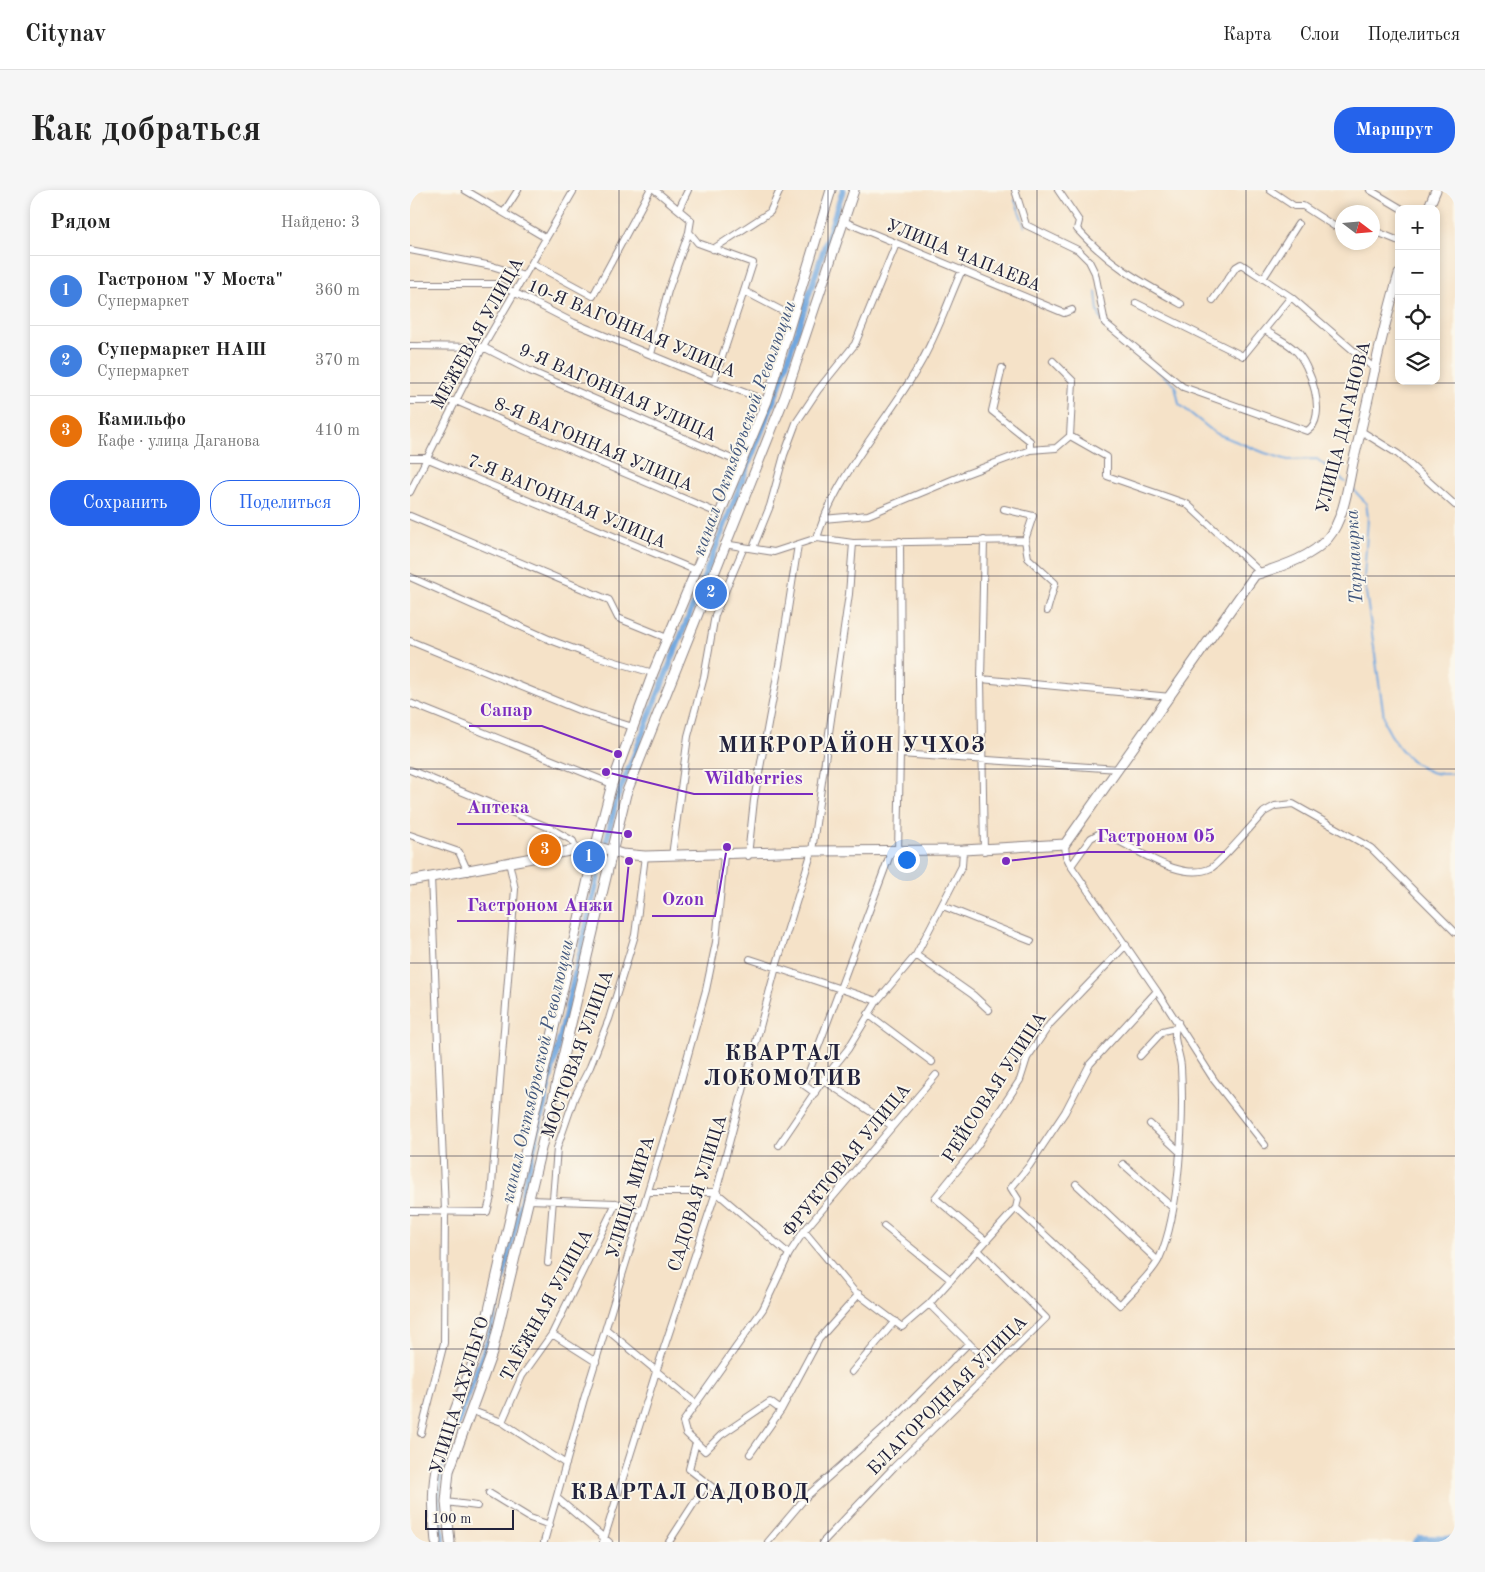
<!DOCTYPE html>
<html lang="ru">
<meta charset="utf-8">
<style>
body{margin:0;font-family:"Old Standard TT",serif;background:#f6f6f6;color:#222}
.controls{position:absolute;right:15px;top:15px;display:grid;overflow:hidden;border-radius:10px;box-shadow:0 2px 8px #0003}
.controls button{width:45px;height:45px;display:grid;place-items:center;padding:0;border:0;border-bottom:1px solid #e0e0e0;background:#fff;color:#222;font:25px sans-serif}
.compass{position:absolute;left:925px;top:15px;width:45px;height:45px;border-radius:50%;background:#fff;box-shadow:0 2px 8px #0003;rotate:106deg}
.scale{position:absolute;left:15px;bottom:12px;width:89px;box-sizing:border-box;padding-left:5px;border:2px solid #22223b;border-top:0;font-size:14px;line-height:18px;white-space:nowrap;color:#22223b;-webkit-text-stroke:4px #fbf7ec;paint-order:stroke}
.you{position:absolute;left:496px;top:669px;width:18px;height:18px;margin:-12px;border:4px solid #fff;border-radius:50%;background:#1a73e8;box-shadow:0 0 0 8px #1a73e833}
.badge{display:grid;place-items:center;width:32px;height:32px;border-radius:50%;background:#2563eb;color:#fff;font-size:16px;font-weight:700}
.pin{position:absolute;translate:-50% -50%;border:2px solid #fff;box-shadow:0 1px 5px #0006}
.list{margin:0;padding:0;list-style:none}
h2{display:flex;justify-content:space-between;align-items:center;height:65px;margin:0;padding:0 20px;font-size:21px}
h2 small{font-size:16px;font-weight:400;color:#767676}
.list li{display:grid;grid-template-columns:32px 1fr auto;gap:15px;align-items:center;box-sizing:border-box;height:70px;padding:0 20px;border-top:1px solid #e0e0e0}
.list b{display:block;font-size:19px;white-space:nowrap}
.list p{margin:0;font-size:16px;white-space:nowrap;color:#767676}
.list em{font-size:16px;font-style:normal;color:#767676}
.actions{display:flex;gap:10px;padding:15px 20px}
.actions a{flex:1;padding:11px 0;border:1px solid #2563eb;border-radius:20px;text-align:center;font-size:18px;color:#2563eb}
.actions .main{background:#2563eb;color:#fff}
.icon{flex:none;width:28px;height:28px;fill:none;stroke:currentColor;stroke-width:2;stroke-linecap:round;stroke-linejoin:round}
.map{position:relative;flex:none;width:1045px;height:1352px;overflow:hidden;border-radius:20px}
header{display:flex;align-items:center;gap:30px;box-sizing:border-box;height:70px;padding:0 25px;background:#fff;border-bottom:1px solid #e0e0e0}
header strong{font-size:24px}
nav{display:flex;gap:28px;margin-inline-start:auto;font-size:18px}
.intro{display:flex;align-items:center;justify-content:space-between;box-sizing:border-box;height:120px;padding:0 30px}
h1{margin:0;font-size:35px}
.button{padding:12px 22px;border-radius:20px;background:#2563eb;color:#fff;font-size:18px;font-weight:700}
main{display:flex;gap:30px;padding:0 30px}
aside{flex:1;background:#fff;border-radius:20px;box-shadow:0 2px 8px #0003}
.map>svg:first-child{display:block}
</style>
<header>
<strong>Citynav</strong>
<nav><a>Карта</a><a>Слои</a><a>Поделиться</a></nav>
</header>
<div class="intro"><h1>Как добраться</h1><a class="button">Маршрут</a></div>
<main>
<aside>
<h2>Рядом<small>Найдено: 3</small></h2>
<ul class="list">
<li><span class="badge" style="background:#3f7fe0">1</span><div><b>Гастроном &quot;У Моста&quot;</b><p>Супермаркет</p></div><em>360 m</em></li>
<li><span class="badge" style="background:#3f7fe0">2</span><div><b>Супермаркет НАШ</b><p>Супермаркет</p></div><em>370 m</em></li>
<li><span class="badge" style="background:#e8710a">3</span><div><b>Камильфо</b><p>Кафе · улица Даганова</p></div><em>410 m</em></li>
</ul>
<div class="actions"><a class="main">Сохранить</a><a>Поделиться</a></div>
</aside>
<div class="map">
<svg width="1045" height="1352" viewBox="0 0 1045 1352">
<rect width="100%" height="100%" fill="#fbf7ec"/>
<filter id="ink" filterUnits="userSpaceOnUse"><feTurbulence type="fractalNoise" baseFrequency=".02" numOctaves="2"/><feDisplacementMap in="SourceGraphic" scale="10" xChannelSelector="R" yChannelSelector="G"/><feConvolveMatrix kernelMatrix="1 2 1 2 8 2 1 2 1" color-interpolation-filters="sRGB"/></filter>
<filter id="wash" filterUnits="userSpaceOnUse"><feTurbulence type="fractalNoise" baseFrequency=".0096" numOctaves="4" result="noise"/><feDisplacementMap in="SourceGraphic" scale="20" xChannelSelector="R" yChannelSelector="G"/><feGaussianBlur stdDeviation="1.12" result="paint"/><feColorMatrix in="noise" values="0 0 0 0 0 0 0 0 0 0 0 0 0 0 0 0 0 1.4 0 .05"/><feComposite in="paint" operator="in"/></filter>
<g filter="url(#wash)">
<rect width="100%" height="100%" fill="#f5e2c8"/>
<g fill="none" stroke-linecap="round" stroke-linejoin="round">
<!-- stream -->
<path stroke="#71a7df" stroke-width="2" d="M 605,10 L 615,37
M 686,102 L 688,122 L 695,138 L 765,195 L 769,214 L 805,243 L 855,263 L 878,270 L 907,269 L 935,292
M 941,297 L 956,313 L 958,327 L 954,388 L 975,534 C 985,554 999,574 1021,582 C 1028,585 1038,583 1045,584"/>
<!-- canal -->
<path stroke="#71a7df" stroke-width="6" d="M 33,1352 L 28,1308 L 32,1276 L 79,1147 L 206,611 L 369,197 L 433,0
M 1006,1352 L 1010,1348 L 1045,1349"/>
</g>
</g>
<g filter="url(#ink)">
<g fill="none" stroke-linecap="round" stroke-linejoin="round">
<!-- minor casing -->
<g stroke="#8c8282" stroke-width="8">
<path id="minor" d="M 55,0 L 136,48
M 245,0 L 281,30 L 279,42 L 288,53 L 343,73 L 334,101 L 382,126
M 605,0 L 616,35 L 668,60 L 679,71 L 685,83 L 695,133 L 773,197 L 897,241 C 919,228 900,174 885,160 C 877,152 865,147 855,140
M 648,0 L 669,31 L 667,39 C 700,75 729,91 771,114
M 860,0 L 884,16 L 893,16 L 924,36 L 932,37
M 960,0 L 992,19
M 269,19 L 278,0
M 94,22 L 108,0
M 433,31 L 654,123 L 662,120
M 962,40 L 989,51
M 303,59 L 360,22 L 370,0
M 0,60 L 82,76 L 114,86
M 122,73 L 183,106 L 240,0
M 854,87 L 888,34
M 0,94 L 88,94 L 164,133 L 304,191 L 357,211
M 803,110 L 826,77 L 831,74 L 881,107 L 966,180
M 726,113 L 833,166 L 881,107
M 0,156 L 73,157 L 120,181 L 331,273
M 241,164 L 258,101 L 279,42
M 643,171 L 663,191 L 660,246
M 592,178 L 582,221 L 620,251 L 620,260
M 304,191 L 334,101
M 0,211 L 46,211 L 310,324
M 951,241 L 988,264 L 1045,315
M 0,268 L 16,268 L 287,381
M 0,302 L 73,157 L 164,0
M 594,319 L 623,326 L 615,350
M 0,326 L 199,410 L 208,428 L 257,448
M 413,329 L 458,325 L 556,284 L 620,260 L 646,258 L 660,246 L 697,267 L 697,286 L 777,314 L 852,384
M 407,348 C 426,284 478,231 510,174 C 527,145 538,111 552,80
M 407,348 L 443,353 L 615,350 L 618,368 L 645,393 L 637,421
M 574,350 L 571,489 L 574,661
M 314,354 L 364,362 L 407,348
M 343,358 L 360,316 L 374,265 L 386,233 L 408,200 L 445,154 L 486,54
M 0,387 L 143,451 L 175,463 L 243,483
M 0,451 L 171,521 L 223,537
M 571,489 L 761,507
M 0,513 L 202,594
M 490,564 L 708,579
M 0,580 L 140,638 L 163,651 L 167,662
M 0,645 L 49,662 L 58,682
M 655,654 L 656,666 L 661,676 L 747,801 L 804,890 L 855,955
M 488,663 L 491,512 L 490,351
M 262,666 L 278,546 L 294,487 L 305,425 L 334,357
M 338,666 L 344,610 L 370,470 L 388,355
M 661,676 L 681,648 L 690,643 C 720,652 767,694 801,678 C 808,675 846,631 854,622 L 865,616 L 883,614 L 961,658 L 1045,742
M 533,716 L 621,751
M 506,765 L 563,805 L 579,820
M 340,769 L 467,811
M 458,824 L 522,872
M 730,866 L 753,841 L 765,838
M 413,890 L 482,936
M 405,903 L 394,895 L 481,662
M 740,934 L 770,962
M 369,955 L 413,890 L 438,859 L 467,811 L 506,765 L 552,676 L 553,660
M 713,974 L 763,1018
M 666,994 L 748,1071
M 238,1002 L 306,1002 L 379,1064
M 119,1010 L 206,1013 L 232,1020
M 606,1018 L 710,1115 C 721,1102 742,1084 749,1069 C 770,1024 774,926 771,877 C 770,861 760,847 768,832
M 0,1021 L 77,1022 L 81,1007 L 105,699 L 99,672
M 474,1036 L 541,1090
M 394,1041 L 444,1101 L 492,1137 L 519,1114 L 606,1018 L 608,1009 L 601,998 L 619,976 L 655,922 L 680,874 L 747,801
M 576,1051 L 525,1008 L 567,956 L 610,890 L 617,868 L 640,834 L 716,755
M 138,1073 L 147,958 L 165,906 L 180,877 L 199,829 L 225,745 L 235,666
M 519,1114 L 584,1178
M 196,1139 L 285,1213
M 142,1144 L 186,1172
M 442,1182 L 485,1131
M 60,1220 L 92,1232 L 156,1274
M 371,1220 L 360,1212 L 311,1245 L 295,1261 L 276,1243 L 273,1232 L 353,1119 L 379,1064 L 394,1041 L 526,885
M 92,1232 L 112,1186 L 142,1144 L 206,1013
M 11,1243 L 34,1153 L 35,1020 L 21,687
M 286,1252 L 279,1279 L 311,1304
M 340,1264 L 371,1220 L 409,1149 L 449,1104
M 79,1303 L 120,1328 L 140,1335
M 147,1308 L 199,1352
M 36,1312 L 67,1316
M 134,1352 L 174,1209 L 261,926 L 296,800 L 306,752 L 314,665
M 193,1352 L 246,1182 L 306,1002 L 366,777 L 402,661 L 439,404 L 443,353
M 259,1352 L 297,1293
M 358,1352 L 396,1307 L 480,1232 L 559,1153
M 413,1352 L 484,1277 L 636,1128 L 568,1060"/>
</g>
<!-- secondary casing -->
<g stroke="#8c8282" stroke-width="11">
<path id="secondary" d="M 1018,19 L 1026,0
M 0,691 L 186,656 L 212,664 L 235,666 L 402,661 L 553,660 L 655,654 L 845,385 C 869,377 901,368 918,348 C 934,329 938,295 943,272 C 959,210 970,146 989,84
M 26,1352 C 23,1318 21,1297 29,1263 L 73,1146 L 185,659 L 202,594 L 243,483 L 357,211 L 421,0
M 40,1352 L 36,1312 L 39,1281 L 82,1163 L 216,604 L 375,206 L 444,0"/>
</g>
<!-- minor -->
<use href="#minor" stroke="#fff" stroke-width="6"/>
<!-- secondary -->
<use href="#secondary" stroke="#fff" stroke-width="9"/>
</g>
</g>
<!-- grid -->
<path fill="none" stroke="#22223b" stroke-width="1" stroke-opacity="0.55" d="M 209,0 L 209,1352M 418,0 L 418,1352M 627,0 L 627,1352M 836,0 L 836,1352M 0,193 L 1045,193M 0,386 L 1045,386M 0,579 L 1045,579M 0,773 L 1045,773M 0,966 L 1045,966M 0,1159 L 1045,1159"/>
<g text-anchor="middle" stroke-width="4" stroke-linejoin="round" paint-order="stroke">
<!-- street labels -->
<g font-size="18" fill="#22223b" stroke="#fbf7ec">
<text transform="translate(554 65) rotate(22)" y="6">УЛИЦА ЧАПАЕВА</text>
<text transform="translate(222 138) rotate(23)" y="6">10-Я ВАГОННАЯ УЛИЦА</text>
<text transform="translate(67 143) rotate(-61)" y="6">МЕЖЕВАЯ УЛИЦА</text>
<text transform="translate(208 202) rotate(24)" y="6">9-Я ВАГОННАЯ УЛИЦА</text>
<text transform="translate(933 237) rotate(-76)" y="6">УЛИЦА ДАГАНОВА</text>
<text transform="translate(184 254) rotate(23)" y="6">8-Я ВАГОННАЯ УЛИЦА</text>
<text transform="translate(157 311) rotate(23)" y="6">7-Я ВАГОННАЯ УЛИЦА</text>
<text transform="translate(167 864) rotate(-70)" y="6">МОСТОВАЯ УЛИЦА</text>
<text transform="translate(584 897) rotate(-57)" y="6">РЕЙСОВАЯ УЛИЦА</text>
<text transform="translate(436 970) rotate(-51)" y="6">ФРУКТОВАЯ УЛИЦА</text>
<text transform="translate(287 1003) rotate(-73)" y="6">САДОВАЯ УЛИЦА</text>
<text transform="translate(220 1007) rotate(-73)" y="6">УЛИЦА МИРА</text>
<text transform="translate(136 1115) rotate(-61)" y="6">ТАЁЖНАЯ УЛИЦА</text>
<text transform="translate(49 1205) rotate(-73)" y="6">УЛИЦА АХУЛЬГО</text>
<text transform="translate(537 1205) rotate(-45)" y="6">БЛАГОРОДНАЯ УЛИЦА</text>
</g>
<!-- water labels -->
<g font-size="19" font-style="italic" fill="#42577d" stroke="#fbf7ec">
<text transform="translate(333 238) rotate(-70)" y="7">канал Октябрьской Революции</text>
<text transform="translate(943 367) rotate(-93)" y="7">Тарнаирка</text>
<text transform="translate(126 881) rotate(-77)" y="7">канал Октябрьской Революции</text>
</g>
<!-- district labels -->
<g font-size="22" font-weight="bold" letter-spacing="1" fill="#22223b" stroke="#fbf7ec">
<text x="442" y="562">МИКРОРАЙОН УЧХОЗ</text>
<text x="373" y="870">КВАРТАЛ<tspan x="373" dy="25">ЛОКОМОТИВ</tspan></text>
<text x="280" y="1309">КВАРТАЛ САДОВОД</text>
</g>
</g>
<!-- callouts -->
<path fill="none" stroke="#7b2cbf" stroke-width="2" d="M208 564L132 536H59M196 582L284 604H403M218 644L130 634H47M596 671L677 662H815M317 657L305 726H242M219 671L213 731H47"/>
<g fill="#7b2cbf" stroke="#fbf7ec" stroke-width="2">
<circle cx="208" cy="564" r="5"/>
<circle cx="196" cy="582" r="5"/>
<circle cx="218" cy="644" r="5"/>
<circle cx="596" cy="671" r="5"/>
<circle cx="317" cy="657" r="5"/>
<circle cx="219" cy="671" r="5"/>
</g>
<g font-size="19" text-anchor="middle" font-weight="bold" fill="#7b2cbf" stroke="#fbf7ec" stroke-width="4" stroke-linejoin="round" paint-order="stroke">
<text x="96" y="526">Сапар</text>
<text x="343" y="594">Wildberries</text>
<text x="88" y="623">Аптека</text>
<text x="746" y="652">Гастроном 05</text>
<text x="273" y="715">Ozon</text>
<text x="130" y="721">Гастроном Анжи</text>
</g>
</svg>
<div class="controls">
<button>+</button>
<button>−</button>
<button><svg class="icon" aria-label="locate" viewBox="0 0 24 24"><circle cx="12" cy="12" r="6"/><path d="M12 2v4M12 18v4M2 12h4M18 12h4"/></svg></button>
<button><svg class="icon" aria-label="layers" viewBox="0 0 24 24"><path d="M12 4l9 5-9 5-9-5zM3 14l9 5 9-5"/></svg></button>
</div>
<svg class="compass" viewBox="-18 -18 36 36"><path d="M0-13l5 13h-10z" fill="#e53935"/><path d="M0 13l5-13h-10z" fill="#767676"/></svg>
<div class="scale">100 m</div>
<div class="you"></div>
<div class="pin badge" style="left:179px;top:667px;background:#3f7fe0">1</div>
<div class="pin badge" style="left:301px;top:403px;background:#3f7fe0">2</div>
<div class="pin badge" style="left:135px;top:660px;background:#e8710a">3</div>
</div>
</main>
